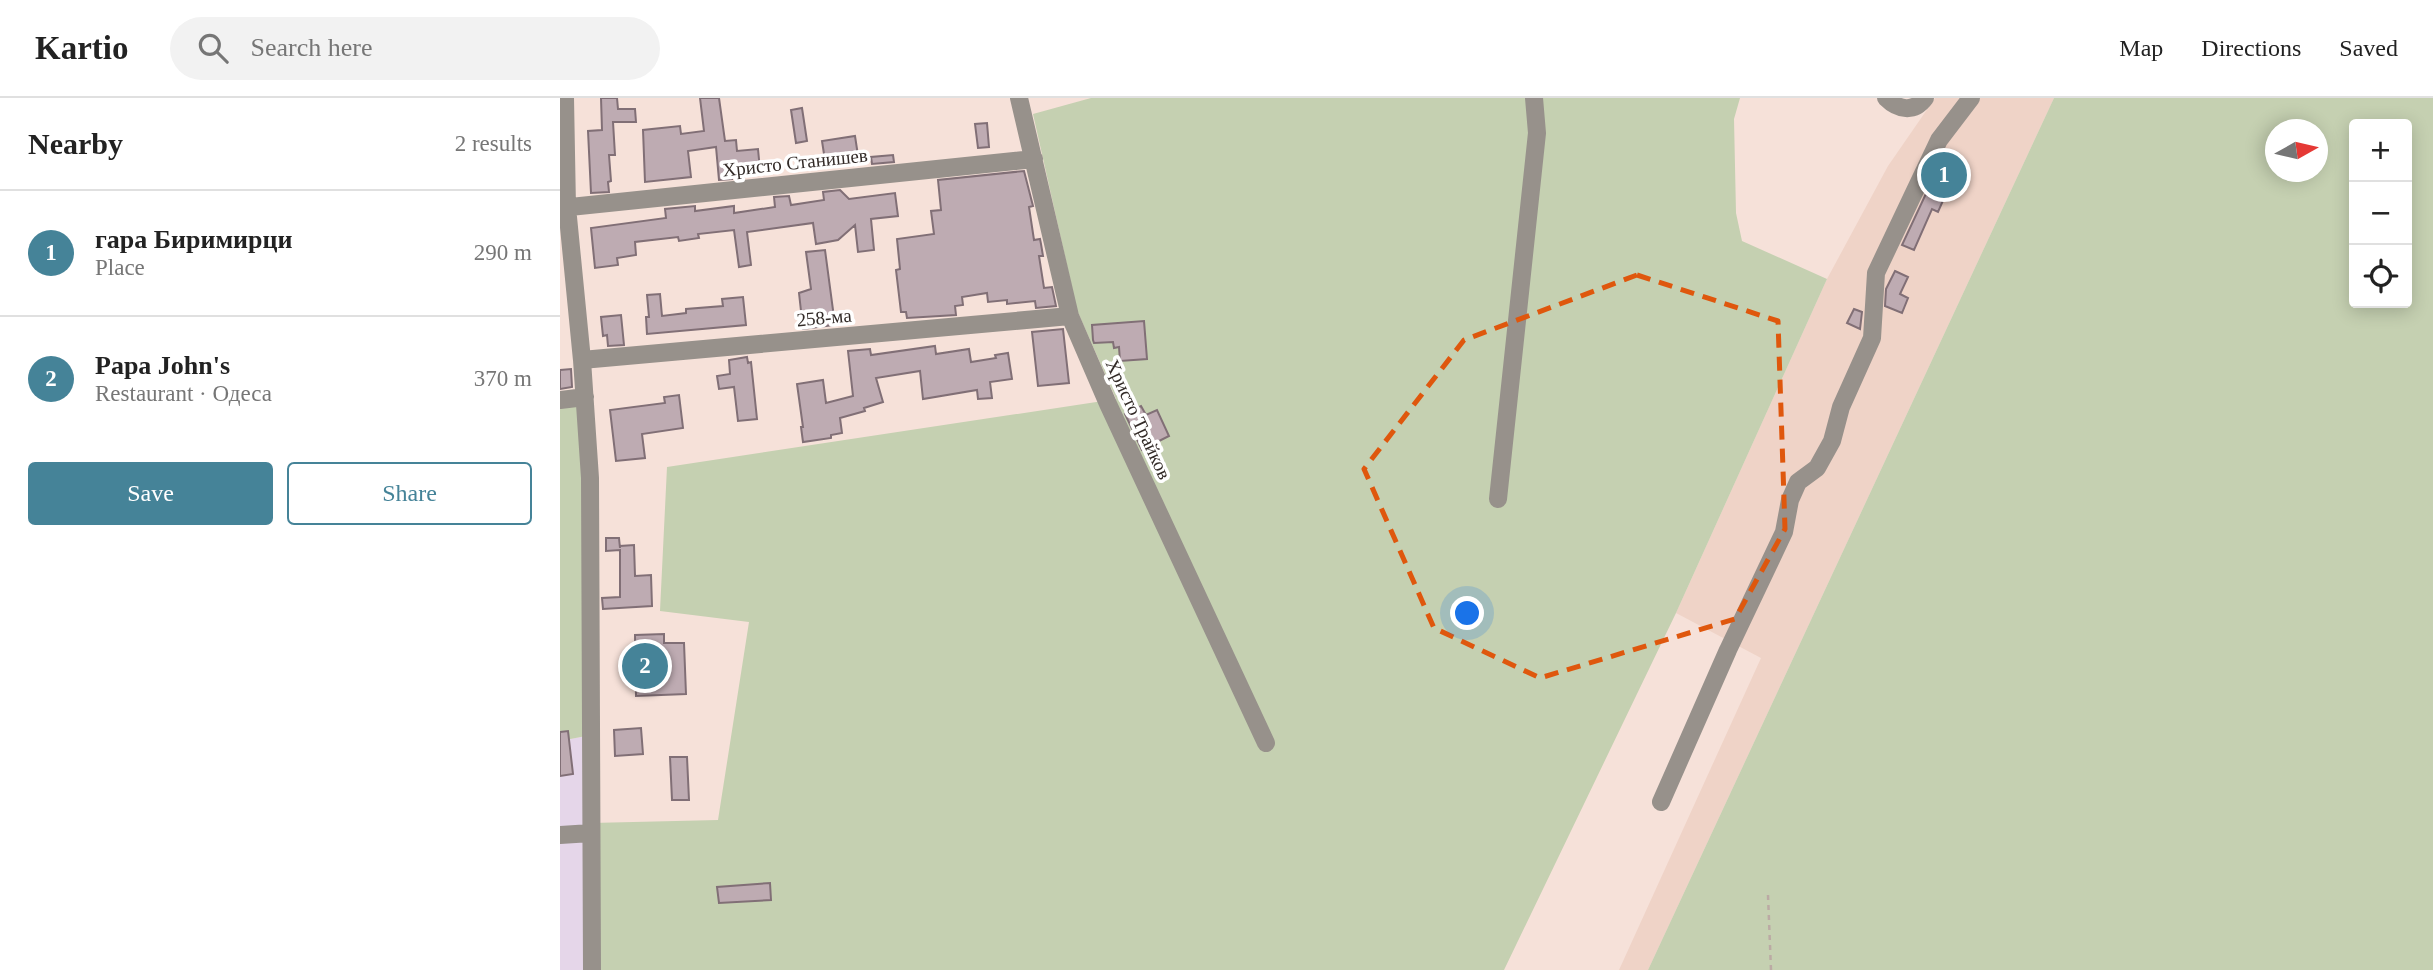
<!DOCTYPE html>
<meta charset="utf-8">
<style>
body{margin:0;font-family:"Times New Roman",serif;background:#f2f2f2;color:#222}
.controls{position:absolute;right:21px;top:21px;display:grid;overflow:hidden;border-radius:7px;box-shadow:0 4px 18px #0003}
.controls button{width:63px;height:63px;display:grid;place-items:center;padding:0;border:0;border-bottom:2px solid #e0e0e0;background:#fff;color:#222;font:35px sans-serif}
.compass{position:absolute;left:1705px;top:21px;width:63px;height:63px;border-radius:50%;background:#fff;box-shadow:0 4px 18px #0003;rotate:82deg}
.you{position:absolute;left:908px;top:516px;width:24px;height:24px;margin:-18px;border:5px solid #fff;border-radius:50%;background:#1a73e8;box-shadow:0 0 0 10px #1a73e833}
.badge{display:grid;place-items:center;width:46px;height:46px;border-radius:50%;background:#458398;color:#fff;font-size:23px;font-weight:700}
.pin{position:absolute;translate:-50% -50%;border:4px solid #fff;box-shadow:0 2px 7px #0006}
.list{margin:0;padding:0;list-style:none}
h2{display:flex;justify-content:space-between;align-items:center;height:91px;margin:0;padding:0 28px;font-size:30px}
h2 small{font-size:23px;font-weight:400;color:#767676}
.list li{display:grid;grid-template-columns:46px 1fr auto;gap:21px;align-items:center;box-sizing:border-box;height:126px;padding:0 28px;border-top:2px solid #e0e0e0}
.list b{display:block;font-size:26px;white-space:nowrap}
.list p{margin:0;font-size:23px;white-space:nowrap;color:#767676}
.list em{font-size:23px;font-style:normal;color:#767676}
.actions{display:flex;gap:14px;padding:21px 28px}
.actions a{flex:1;padding:16px 0;border:2px solid #458398;border-radius:7px;text-align:center;font-size:24px;color:#458398}
.actions .main{background:#458398;color:#fff}
.icon{flex:none;width:38px;height:38px;fill:none;stroke:currentColor;stroke-width:2;stroke-linecap:round;stroke-linejoin:round}
.map{position:relative;flex:none;width:1873px;height:872px;overflow:hidden}
header{display:flex;align-items:center;gap:42px;box-sizing:border-box;height:98px;padding:0 35px;background:#fff;border-bottom:2px solid #e0e0e0}
header strong{font-size:33px}
nav{display:flex;gap:38px;margin-inline-start:auto;font-size:24px}
.search{width:490px;height:63px;background:#f2f2f2;display:flex;align-items:center;gap:18px;box-sizing:border-box;padding:0 24px;border-radius:38px;color:#767676;font-size:26px}
main{display:flex}
aside{flex:1;background:#fff}
.map>svg:first-child{display:block}
</style>
<header>
<strong>Kartio</strong>
<div class="search"><svg class="icon" aria-label="search" viewBox="0 0 24 24"><circle cx="10" cy="10" r="6"/><path d="M15 15l6 6"/></svg>Search here</div>
<nav><a>Map</a><a>Directions</a><a>Saved</a></nav>
</header>
<main>
<aside>
<h2>Nearby<small>2 results</small></h2>
<ul class="list">
<li><span class="badge">1</span><div><b>гара Биримирци</b><p>Place</p></div><em>290 m</em></li>
<li><span class="badge">2</span><div><b>Papa John's</b><p>Restaurant · Одеса</p></div><em>370 m</em></li>
</ul>
<div class="actions"><a class="main">Save</a><a>Share</a></div>
</aside>
<div class="map">
<svg width="1873" height="872" viewBox="0 0 1873 872">
<rect width="100%" height="100%" fill="#f6e1d9"/>
<!-- built -->
<path fill="#efd3c7" d="M 1375,0 L 1494,0 L 1088,872 L 1059,872 L 1201,560 L 1116,515 L 1267,181 L 1328,68 Z"/>
<!-- industrial -->
<path fill="#e5d6e9" d="M 31,637 L 32,872 L 0,872 L 0,643 Z"/>
<!-- green -->
<path fill="#c5d0b1" fill-rule="evenodd" d="M 531,0 L 1180,0 L 1174,21 L 1176,115 L 1182,143 L 1267,181 L 1116,515 L 944,872 L 32,872 L 31,725 L 158,722 L 189,524 L 100,513 L 107,369 L 556,301 L 517,212 L 473,16 Z
M 1494,0 L 1873,0 L 1873,872 L 1088,872 ZM 1847,26 L 1847,205 L 1794,205 L 1794,26 ZM 1716,32 L 1758,32 L 1758,74 L 1716,74 Z
M 25,299 L 31,637 L 0,643 L 0,302 Z"/>
<!-- building -->
<path fill="#beabb2" stroke="#816f76" stroke-width="2" d="M 41,0 L 57,0 L 58,11 L 75,11 L 76,24 L 53,24 L 55,57 L 49,57 L 51,83 L 48,84 L 49,94 L 31,95 L 28,33 L 42,32 Z
M 140,0 L 159,0 L 165,43 L 176,42 L 177,53 L 198,51 L 200,72 L 172,75 L 172,81 L 159,82 L 156,49 L 128,53 L 131,79 L 85,84 L 83,32 L 120,28 L 121,36 L 144,33 Z
M 242,10 L 247,43 L 236,45 L 231,12 Z
M 427,25 L 429,49 L 418,50 L 415,26 Z
M 295,38 L 299,64 L 266,69 L 262,43 Z
M 333,57 L 334,64 L 312,66 L 311,59 Z
M 1384,57 L 1406,67 L 1390,101 L 1385,98 L 1378,114 L 1372,111 L 1354,152 L 1342,147 Z
M 464,73 L 473,108 L 469,109 L 474,142 L 480,141 L 481,146 L 483,158 L 479,158 L 484,190 L 492,189 L 496,208 L 476,210 L 475,203 L 447,206 L 447,202 L 428,204 L 427,195 L 402,199 L 403,207 L 395,208 L 396,217 L 347,220 L 346,214 L 341,214 L 336,172 L 340,171 L 337,141 L 374,136 L 371,113 L 381,112 L 378,82 Z
M 280,92 L 289,101 L 335,95 L 338,118 L 311,121 L 314,152 L 298,154 L 295,127 L 278,142 L 256,146 L 253,125 L 187,134 L 191,167 L 179,169 L 174,132 L 138,136 L 139,140 L 119,143 L 118,139 L 75,144 L 76,157 L 57,160 L 58,167 L 35,170 L 31,130 L 106,120 L 105,111 L 135,108 L 135,113 L 174,108 L 174,115 L 215,109 L 214,99 L 229,98 L 231,107 L 264,102 L 263,94 Z
M 265,152 L 275,227 L 243,231 L 239,195 L 251,191 L 246,154 Z
M 1335,173 L 1348,179 L 1340,196 L 1348,200 L 1342,215 L 1325,208 L 1326,191 Z
M 100,196 L 102,218 L 126,215 L 126,211 L 163,208 L 162,201 L 183,199 L 186,227 L 87,236 L 86,219 L 89,219 L 87,197 Z
M 1294,211 L 1302,214 L 1300,231 L 1287,225 Z
M 61,217 L 64,247 L 48,248 L 47,237 L 43,238 L 41,219 Z
M 584,223 L 587,261 L 560,263 L 559,249 L 554,250 L 553,244 L 534,245 L 533,242 L 532,227 Z
M 503,231 L 509,285 L 478,288 L 472,234 Z
M 375,248 L 376,256 L 409,251 L 411,264 L 436,260 L 435,257 L 448,255 L 452,281 L 430,284 L 432,300 L 418,301 L 417,292 L 363,301 L 360,273 L 316,280 L 323,304 L 304,310 L 305,313 L 280,320 L 282,335 L 271,337 L 271,340 L 243,344 L 241,329 L 243,329 L 237,286 L 263,282 L 266,305 L 293,298 L 288,253 L 310,251 L 311,257 Z
M 187,259 L 188,265 L 191,264 L 197,321 L 178,323 L 174,289 L 159,291 L 157,278 L 170,276 L 169,262 Z
M 11,271 L 12,289 L 0,291 L 0,272 Z
M 119,297 L 123,330 L 82,336 L 85,360 L 56,363 L 50,312 L 105,305 L 104,299 Z
M 581,308 L 586,317 L 597,312 L 609,338 L 595,345 L 596,348 L 582,352 L 565,316 Z
M 46,440 L 59,440 L 60,450 L 60,448 L 74,447 L 75,478 L 91,477 L 92,508 L 43,511 L 42,500 L 60,499 L 60,452 L 46,453 Z
M 104,536 L 104,545 L 124,545 L 126,596 L 76,598 L 75,537 Z
M 81,630 L 83,656 L 55,658 L 54,632 Z
M 8,633 L 13,676 L 0,678 L 0,634 Z
M 110,659 L 127,659 L 129,702 L 112,702 Z
M 210,785 L 211,802 L 159,805 L 157,789 Z"/>
<g fill="none" stroke-linecap="round" stroke-linejoin="round">
<!-- path -->
<path stroke="#bbaaa4" stroke-width="2.5" stroke-dasharray="5 5" stroke-linecap="butt" d="M 1208,797 L 1211,872"/>
<!-- minor -->
<path stroke="#97918b" stroke-width="18" d="M 5,0 L 7,109 L 22,262 L 30,380 L 32,872
M 459,0 L 510,218 L 548,306 L 706,645
M 1326,0 C 1338,12 1354,15 1365,0
M 0,110 L 474,61
M 22,262 L 510,218
M 0,302 L 25,299
M 938,401 L 977,35 L 974,0
M 1101,704 L 1168,552 L 1224,434 L 1230,402 L 1238,384 L 1257,370 L 1272,343 L 1281,309 L 1312,240 L 1316,175 L 1379,42 L 1411,0
M 0,737 L 31,735"/>
</g>
<!-- marked area -->
<path fill="none" stroke="#df570d" stroke-width="5" stroke-dasharray="14 9" stroke-linejoin="round" d="M 1077,177 L 1218,223 L 1225,431 L 1175,521 L 980,580 L 874,530 L 804,371 L 904,242 Z"/>
<g text-anchor="middle" stroke-width="7" stroke-linejoin="round" paint-order="stroke">
<!-- street labels -->
<g font-size="19" fill="#322a27" stroke="#fff">
<text transform="translate(235 64) rotate(-6)" y="7">Христо Станишев</text>
<text transform="translate(264 219) rotate(-5)" y="7">258-ма</text>
<text transform="translate(579 321) rotate(65)" y="7">Христо Трайков</text>
</g>
</g>
</svg>
<div class="controls">
<button>+</button>
<button>−</button>
<button><svg class="icon" aria-label="locate" viewBox="0 0 24 24"><circle cx="12" cy="12" r="6"/><path d="M12 2v4M12 18v4M2 12h4M18 12h4"/></svg></button>
</div>
<svg class="compass" viewBox="-18 -18 36 36"><path d="M0-13l5 13h-10z" fill="#e53935"/><path d="M0 13l5-13h-10z" fill="#767676"/></svg>
<div class="you"></div>
<div class="pin badge" style="left:1384px;top:77px">1</div>
<div class="pin badge" style="left:85px;top:568px">2</div>
</div>
</main>
